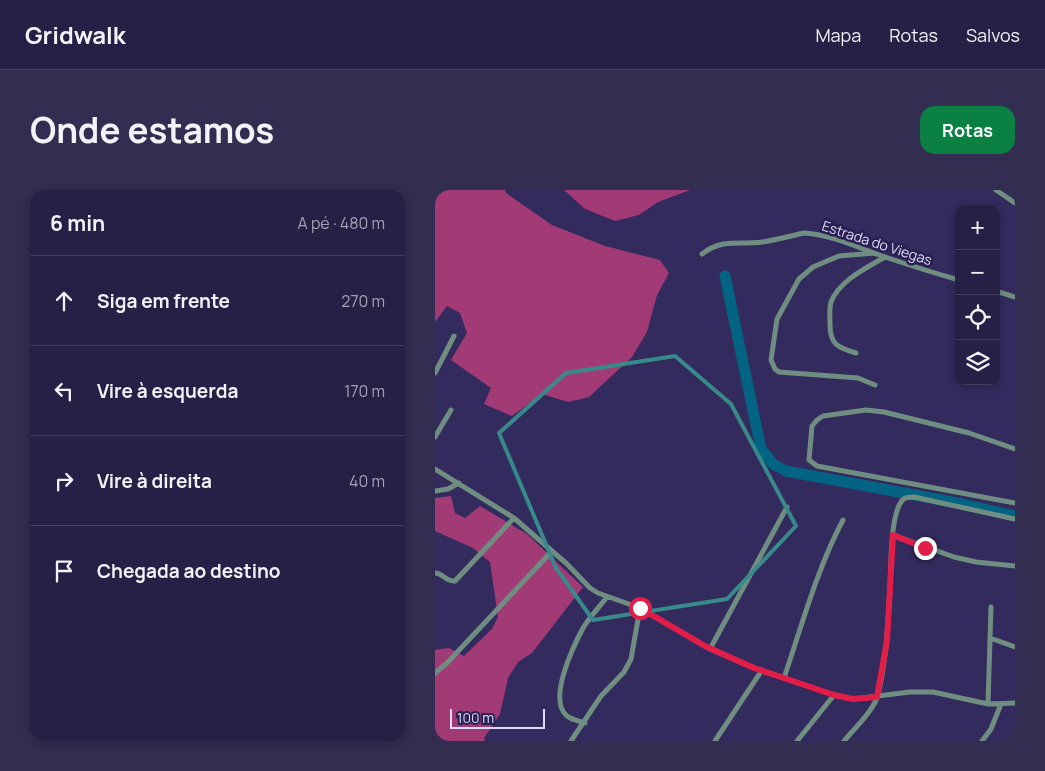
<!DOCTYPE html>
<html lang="pt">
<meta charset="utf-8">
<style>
body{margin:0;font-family:Manrope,sans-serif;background:#322d51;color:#f1f3f6}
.controls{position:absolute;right:15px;top:15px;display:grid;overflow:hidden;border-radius:10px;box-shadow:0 2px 8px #0003}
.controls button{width:45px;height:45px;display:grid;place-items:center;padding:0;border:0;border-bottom:1px solid #423e5f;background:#262046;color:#f1f3f6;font:25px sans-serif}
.scale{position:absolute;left:15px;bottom:12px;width:95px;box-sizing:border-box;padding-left:5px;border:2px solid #dddbfb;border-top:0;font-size:14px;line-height:18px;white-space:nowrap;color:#dddbfb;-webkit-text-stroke:4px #2a2052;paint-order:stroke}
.stop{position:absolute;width:15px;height:15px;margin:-11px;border:4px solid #e11d48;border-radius:50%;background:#fff}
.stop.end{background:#e11d48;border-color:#fff;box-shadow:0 1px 5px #0008}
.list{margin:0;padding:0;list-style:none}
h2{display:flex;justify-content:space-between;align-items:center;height:65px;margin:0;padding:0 20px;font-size:21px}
h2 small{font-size:16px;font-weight:400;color:#a4a3b3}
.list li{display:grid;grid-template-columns:32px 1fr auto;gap:15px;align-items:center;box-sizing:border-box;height:90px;padding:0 20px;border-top:1px solid #423e5f}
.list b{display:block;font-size:19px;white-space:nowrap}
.list em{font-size:16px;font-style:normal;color:#a4a3b3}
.icon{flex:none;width:28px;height:28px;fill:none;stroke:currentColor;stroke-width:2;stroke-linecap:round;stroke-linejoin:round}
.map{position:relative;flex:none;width:580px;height:551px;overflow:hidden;border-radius:15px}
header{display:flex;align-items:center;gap:30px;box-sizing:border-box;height:70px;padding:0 25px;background:#262046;border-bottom:1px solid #423e5f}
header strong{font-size:24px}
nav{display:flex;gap:28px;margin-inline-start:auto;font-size:18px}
.intro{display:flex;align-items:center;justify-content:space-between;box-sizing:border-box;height:120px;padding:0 30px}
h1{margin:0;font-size:35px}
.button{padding:12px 22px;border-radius:15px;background:#0b8043;color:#fff;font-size:18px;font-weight:700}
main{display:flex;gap:30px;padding:0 30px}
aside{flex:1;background:#262046;border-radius:15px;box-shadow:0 2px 8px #0003}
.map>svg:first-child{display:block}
</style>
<header>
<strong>Gridwalk</strong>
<nav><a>Mapa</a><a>Rotas</a><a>Salvos</a></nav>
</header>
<div class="intro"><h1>Onde estamos</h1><a class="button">Rotas</a></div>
<main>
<aside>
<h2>6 min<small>A pé · 480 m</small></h2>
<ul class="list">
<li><svg class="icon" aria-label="ahead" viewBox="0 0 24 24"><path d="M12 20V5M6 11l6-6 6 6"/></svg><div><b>Siga em frente</b></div><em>270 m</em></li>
<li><svg class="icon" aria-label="left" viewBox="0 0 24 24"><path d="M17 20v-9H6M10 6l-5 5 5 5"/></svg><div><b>Vire à esquerda</b></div><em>170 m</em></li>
<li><svg class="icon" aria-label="right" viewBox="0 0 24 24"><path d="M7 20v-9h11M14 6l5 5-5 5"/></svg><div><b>Vire à direita</b></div><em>40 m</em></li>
<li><svg class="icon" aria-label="arrive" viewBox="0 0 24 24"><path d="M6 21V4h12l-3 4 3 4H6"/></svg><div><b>Chegada ao destino</b></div></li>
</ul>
</aside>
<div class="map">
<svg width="580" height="551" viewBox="0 0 580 551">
<rect width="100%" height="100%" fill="#332b5e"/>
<!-- forest -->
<path fill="#a23a76" d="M 0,0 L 70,0 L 71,3 L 117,35 L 170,56 L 225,70 L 234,83 L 222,105 L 212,142 L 197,167 L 154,207 L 133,212 L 107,204 L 77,226 L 49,214 L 56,198 L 16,170 L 32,143 L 25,123 L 12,116 L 0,132 Z
M 129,0 L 255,0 L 223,12 L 204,25 L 180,31 L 150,19 Z
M 16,306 L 20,323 L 30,328 L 45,316 L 92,344 L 148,397 L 97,463 L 83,472 L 73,488 L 65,524 L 49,548 L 50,551 L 0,551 L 0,460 L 14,458 L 29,466 L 57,439 L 63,427 L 55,372 L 38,358 L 0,341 L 0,308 Z"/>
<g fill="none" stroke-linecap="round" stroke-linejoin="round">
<!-- river -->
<path stroke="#026382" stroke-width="11" d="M 290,86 L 326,259 L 338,274 L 351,281 L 523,313 L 580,326"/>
<!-- minor -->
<path stroke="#6f8e81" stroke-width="5" d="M 561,0 L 580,13
M 439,63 L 404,66 L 378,77 L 364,89 L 342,129 L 336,170 L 340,179 L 344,182 L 423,188 L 440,195
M 267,64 C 287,48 304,55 327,52 C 341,50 355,46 369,43 C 398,45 424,58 450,67 C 474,75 499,83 524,90
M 561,101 L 580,107
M 421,163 C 404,158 395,155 395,135 C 395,128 394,119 396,112 C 404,91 431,78 450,67
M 0,183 L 19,146
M 0,247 L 16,220
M 580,259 L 534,243 L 449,222 L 431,220 L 388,226 L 382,230 L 377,236 L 374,270 L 382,276 L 580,313
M 0,279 L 79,328 L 132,374 L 155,398 L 163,403 L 205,418 L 275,459 L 319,478 L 399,505 L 418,509 L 475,502 L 498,502 L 553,514 L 580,513
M 0,301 L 13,299 L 24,293
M 458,345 L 519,367 L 541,372 L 580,376
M 0,383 C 8,383 11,392 20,391 L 79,328
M 555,448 L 580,457
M 275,459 L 352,317
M 0,483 L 12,473 L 117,361
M 349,488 C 367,435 382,379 408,330
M 553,514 L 556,417
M 150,533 C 144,531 137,530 132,526 C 112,510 139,455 148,438 C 155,427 164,417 172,407
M 136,551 L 166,506 L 189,482 L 196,469 L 205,418
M 280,551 L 327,480
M 362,551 L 399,505
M 409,551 C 419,539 439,520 443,505 C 451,471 453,434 455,399 C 456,378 455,328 466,312 C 469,307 474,307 479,307 L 580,329
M 547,551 L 556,539 L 566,514"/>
</g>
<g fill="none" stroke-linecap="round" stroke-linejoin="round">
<!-- route -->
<path stroke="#e11d48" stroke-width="6" d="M 205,418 L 270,456 L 319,478 L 399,505 L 418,509 L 442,507 L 452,451 L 458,345 L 490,358"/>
</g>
<!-- marked area -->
<path fill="none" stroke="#388a8a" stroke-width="4" stroke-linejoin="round" d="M 240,166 L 296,214 L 361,336 L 292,409 L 158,430 L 121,378 L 64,243 L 131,183 Z"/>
<g text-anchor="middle" stroke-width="5" stroke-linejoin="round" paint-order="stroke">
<!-- street labels -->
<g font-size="14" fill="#dddbfb" stroke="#2a2052">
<text transform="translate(442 53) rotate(18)" y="5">Estrada do Viegas</text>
</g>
</g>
</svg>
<div class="controls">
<button>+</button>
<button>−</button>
<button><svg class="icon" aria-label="locate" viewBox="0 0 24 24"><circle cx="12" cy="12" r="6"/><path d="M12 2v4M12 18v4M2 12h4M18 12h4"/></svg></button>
<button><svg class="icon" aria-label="layers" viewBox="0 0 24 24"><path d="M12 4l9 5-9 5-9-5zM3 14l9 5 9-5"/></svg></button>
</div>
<div class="scale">100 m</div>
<div class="stop" style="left:205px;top:418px"></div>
<div class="stop end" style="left:490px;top:358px"></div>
</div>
</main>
